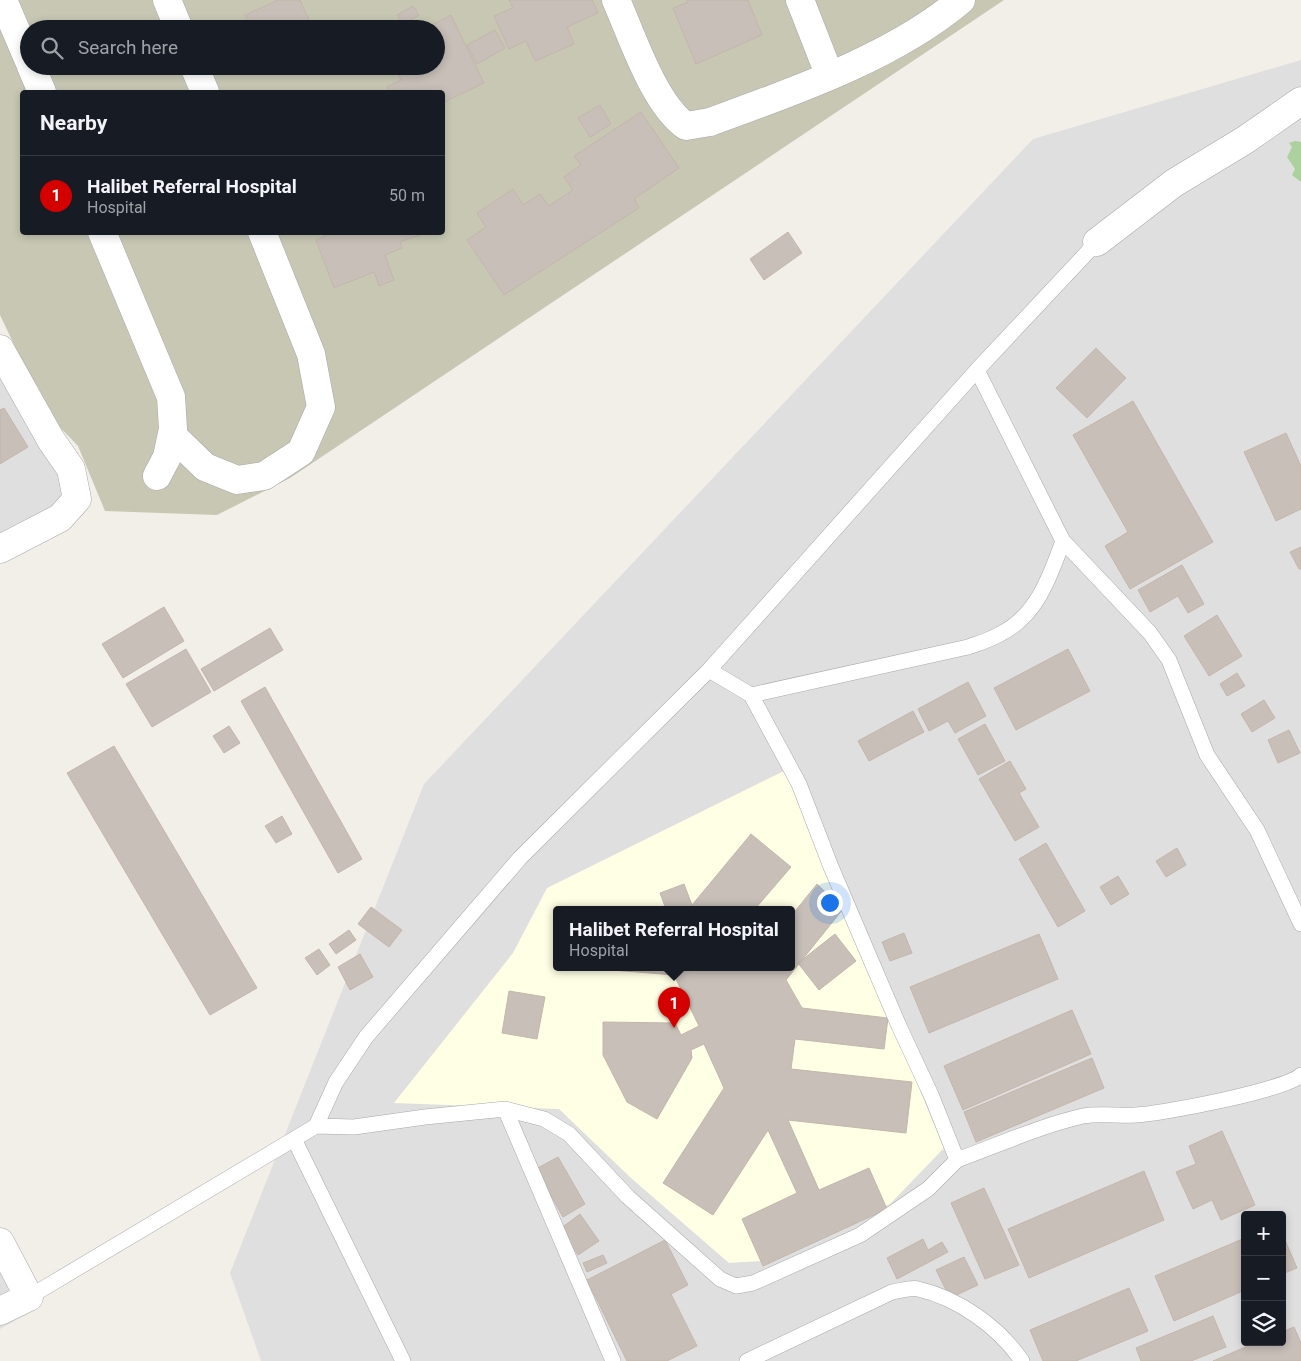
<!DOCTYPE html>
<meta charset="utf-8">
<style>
body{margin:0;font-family:Roboto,sans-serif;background:#20242c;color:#f1f3f6}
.controls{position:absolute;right:15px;bottom:15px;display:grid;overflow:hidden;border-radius:5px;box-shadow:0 2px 8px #0003}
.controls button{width:45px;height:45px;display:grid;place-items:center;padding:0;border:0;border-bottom:1px solid #363941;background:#171b24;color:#f1f3f6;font:25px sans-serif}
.you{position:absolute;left:829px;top:902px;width:18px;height:18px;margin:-12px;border:4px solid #fff;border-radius:50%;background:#1a73e8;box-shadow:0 0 0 8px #1a73e833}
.badge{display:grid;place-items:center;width:32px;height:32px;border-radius:50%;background:#d40000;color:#fff;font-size:16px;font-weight:700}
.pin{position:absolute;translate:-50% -41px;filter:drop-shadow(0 1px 2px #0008)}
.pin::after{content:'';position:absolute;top:26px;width:18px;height:15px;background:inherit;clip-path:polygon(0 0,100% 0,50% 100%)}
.popup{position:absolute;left:553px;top:906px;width:242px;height:65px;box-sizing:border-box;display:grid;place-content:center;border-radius:5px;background:#171b24;filter:drop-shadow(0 1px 4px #0005);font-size:16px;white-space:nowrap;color:#9ea1a6}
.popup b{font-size:19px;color:#f1f3f6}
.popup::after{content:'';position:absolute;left:50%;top:100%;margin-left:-10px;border:10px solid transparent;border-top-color:#171b24}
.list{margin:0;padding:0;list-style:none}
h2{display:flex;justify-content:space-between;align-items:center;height:65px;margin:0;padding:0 20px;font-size:21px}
h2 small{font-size:16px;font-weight:400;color:#9ea1a6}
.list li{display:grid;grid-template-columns:32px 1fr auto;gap:15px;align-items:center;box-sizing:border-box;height:80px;padding:0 20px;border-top:1px solid #363941}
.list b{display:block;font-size:19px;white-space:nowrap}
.list p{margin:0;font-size:16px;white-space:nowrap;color:#9ea1a6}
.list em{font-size:16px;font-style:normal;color:#9ea1a6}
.icon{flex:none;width:28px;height:28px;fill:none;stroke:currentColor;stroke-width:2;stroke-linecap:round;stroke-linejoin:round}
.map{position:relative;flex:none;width:1301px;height:1361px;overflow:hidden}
.search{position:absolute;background:#171b24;box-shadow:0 2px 8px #0003;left:20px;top:20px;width:425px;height:55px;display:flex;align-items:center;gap:12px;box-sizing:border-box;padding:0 18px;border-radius:28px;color:#9ea1a6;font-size:19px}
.panel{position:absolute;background:#171b24;box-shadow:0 2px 8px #0003;left:20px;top:90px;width:425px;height:145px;border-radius:5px}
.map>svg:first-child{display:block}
</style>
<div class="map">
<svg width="1301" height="1361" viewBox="0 0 1301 1361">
<rect width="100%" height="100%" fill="#f2efe9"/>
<!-- residential -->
<path fill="#e0dfdf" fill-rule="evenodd" d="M 1301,60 L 1301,1361 L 261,1361 L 230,1273 L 424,784 L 1033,139 ZM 556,909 L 792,909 L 792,967 L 556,967 ZM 1245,1215 L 1282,1215 L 1282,1342 L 1245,1342 Z
M 0,351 L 88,508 L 0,559 Z
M 0,1260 L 29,1313 L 0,1329 Z"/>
<!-- education -->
<path fill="#ffffe5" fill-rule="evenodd" d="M 786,770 L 944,1148 L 890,1204 L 761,1261 L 729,1263 L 631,1178 L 559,1109 L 394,1103 L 513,953 L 547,888 ZM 556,909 L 792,909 L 792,967 L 556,967 Z"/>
<!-- construction -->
<path fill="#c7c7b4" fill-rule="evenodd" d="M 0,0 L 1004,0 L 290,478 L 217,515 L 105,511 L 78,446 L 47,414 L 0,315 ZM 29,29 L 436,29 L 436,66 L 29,66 ZM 22,92 L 442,92 L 442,232 L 22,232 Z"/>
<!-- forest -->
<path fill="#add19e" d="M 1295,141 L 1301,142 L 1301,182 L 1292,175 L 1295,169 L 1287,157 L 1292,147 L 1289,143 Z"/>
<!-- building -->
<path fill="#c7bfb8" stroke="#c4b6ab" d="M 278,0 L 300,0 L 313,29 L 249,29 L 251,28 L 245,15 Z
M 509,0 L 592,0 L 598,13 L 567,27 L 574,44 L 535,61 L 526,41 L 509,49 L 494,16 L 513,8 Z
M 687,0 L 748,0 L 762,35 L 696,64 L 673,8 L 688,2 Z
M 413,6 L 419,15 L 403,24 L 397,15 Z
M 451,15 L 484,83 L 442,103 L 442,92 L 390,92 L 387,87 L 401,80 L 394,66 L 436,66 L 436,29 L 424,29 Z
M 495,30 L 505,48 L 477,64 L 467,45 Z
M 268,66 L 283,66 L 270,72 Z
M 600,105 L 611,124 L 590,137 L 578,118 Z
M 641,112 L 679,168 L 634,199 L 639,208 L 504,295 L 467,240 L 486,227 L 477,213 L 513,189 L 523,205 L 540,194 L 549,206 L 573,190 L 564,177 L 581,165 L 574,156 Z
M 419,232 L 420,235 L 400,242 L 402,248 L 385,255 L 394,280 L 379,286 L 374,272 L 334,288 L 316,240 L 334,232 Z
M 788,232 L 802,253 L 764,280 L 750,259 Z
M 1096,348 L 1126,378 L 1087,418 L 1056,388 Z
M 1133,401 L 1213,542 L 1130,589 L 1105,546 L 1128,532 L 1073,435 Z
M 4,408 L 28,447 L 0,464 L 0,410 Z
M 1286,433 L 1301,466 L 1301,509 L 1276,521 L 1244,452 Z
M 1301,547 L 1301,569 L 1299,569 L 1290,552 Z
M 1182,565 L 1204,604 L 1188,613 L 1178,596 L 1150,612 L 1138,590 Z
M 164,607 L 184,641 L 123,678 L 102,644 Z
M 1217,615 L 1242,656 L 1209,676 L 1184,636 Z
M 270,628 L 283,650 L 214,691 L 201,669 Z
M 186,649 L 211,692 L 152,727 L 126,684 Z
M 1068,649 L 1090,691 L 1016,730 L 994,688 Z
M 1237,673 L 1245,686 L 1227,696 L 1220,684 Z
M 968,682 L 986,716 L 955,733 L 948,721 L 929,731 L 918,709 Z
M 265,687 L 362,859 L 338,873 L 241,701 Z
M 1264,700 L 1275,718 L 1252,732 L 1241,714 Z
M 913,711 L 924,732 L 869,761 L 858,741 Z
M 985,724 L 1005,761 L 978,775 L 958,739 Z
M 229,726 L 240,743 L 224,753 L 213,736 Z
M 1289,730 L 1300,753 L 1278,763 L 1268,740 Z
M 114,746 L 257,988 L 210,1015 L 67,773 Z
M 1010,761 L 1026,789 L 1019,793 L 1039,827 L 1015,841 L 979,779 Z
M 282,816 L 292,834 L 276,843 L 265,826 Z
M 751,834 L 791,867 L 755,909 L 666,909 L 660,893 L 684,884 L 692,905 Z
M 1046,843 L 1085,911 L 1058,927 L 1019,859 Z
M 1177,848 L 1186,865 L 1166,877 L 1156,861 Z
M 1118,876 L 1129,894 L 1111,905 L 1100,887 Z
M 817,884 L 843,909 L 786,980 L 802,1008 L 888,1018 L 884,1049 L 795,1039 L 791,1069 L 912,1082 L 906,1133 L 788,1120 L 819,1190 L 869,1168 L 887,1209 L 763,1266 L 742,1219 L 797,1193 L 768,1130 L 713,1215 L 663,1183 L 724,1088 L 704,1044 L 691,1050 L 692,1058 L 657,1119 L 627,1102 L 603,1055 L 603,1022 L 675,1023 L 681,1035 L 699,1026 L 674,975 L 575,967 L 792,967 L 792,915 Z
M 371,907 L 402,930 L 389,947 L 358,924 Z
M 349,930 L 356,940 L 336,954 L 329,944 Z
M 904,933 L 912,953 L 890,961 L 882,942 Z
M 835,934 L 856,961 L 819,990 L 798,963 Z
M 1039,934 L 1058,979 L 929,1033 L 910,987 Z
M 319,949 L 330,965 L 317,975 L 305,958 Z
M 360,954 L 373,977 L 350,990 L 338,967 Z
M 509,991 L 545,997 L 537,1039 L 502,1033 Z
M 1072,1010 L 1091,1054 L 963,1110 L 944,1066 Z
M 1092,1058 L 1104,1088 L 976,1142 L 964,1112 Z
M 1222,1131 L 1255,1205 L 1221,1220 L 1212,1200 L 1193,1209 L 1176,1172 L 1196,1164 L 1189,1146 Z
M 558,1157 L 585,1204 L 563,1217 L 536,1169 Z
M 1144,1171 L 1164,1220 L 1029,1278 L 1008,1229 Z
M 984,1188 L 1019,1265 L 985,1279 L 951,1203 Z
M 580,1214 L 599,1241 L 578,1255 L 560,1229 Z
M 1282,1233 L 1297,1268 L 1282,1274 Z
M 1245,1238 L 1245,1290 L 1174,1321 L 1155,1276 Z
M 923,1239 L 928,1250 L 942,1242 L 948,1252 L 897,1279 L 887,1258 Z
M 665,1240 L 688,1285 L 671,1294 L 697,1346 L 667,1361 L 627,1361 L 587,1280 Z
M 603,1255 L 607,1263 L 587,1272 L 583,1263 Z
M 964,1257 L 978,1285 L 950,1298 L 936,1270 Z
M 1129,1288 L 1148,1331 L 1076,1361 L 1043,1361 L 1030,1330 Z
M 1213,1316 L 1226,1347 L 1191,1361 L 1141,1361 L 1136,1348 Z
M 1294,1327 L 1301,1343 L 1301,1361 L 1213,1361 L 1257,1342 L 1282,1342 L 1282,1332 Z"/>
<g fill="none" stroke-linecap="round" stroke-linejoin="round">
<!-- lane casing -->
<g stroke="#a9a9a9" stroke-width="16">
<path id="lane" d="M 977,370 L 1063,541 L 1150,633 L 1169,660 L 1207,755 L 1257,830 L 1301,924
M 1063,541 C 1050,576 1037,616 1000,634 C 990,640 979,643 968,647 L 751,695 L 799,784 L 831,867 L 899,1026 L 932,1097 L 957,1160 L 928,1189 L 860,1235 L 753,1283 L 736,1286 L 720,1279 L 628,1197 L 569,1134 L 544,1119 L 505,1109 L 425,1117 L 354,1127 L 316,1126 L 336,1082 L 366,1037 L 520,858 L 709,670 L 977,370 L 1097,242
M 709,670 L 751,695
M 505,1109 L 613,1361
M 294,1139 L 403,1361
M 957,1160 C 998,1145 1040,1126 1083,1116 C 1099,1113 1119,1116 1136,1115 C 1161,1114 1286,1090 1301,1075
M 29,1297 L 316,1126
M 747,1361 L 892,1292 C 900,1291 911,1287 918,1289 C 958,1298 999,1327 1022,1361"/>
</g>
<!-- street casing -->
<g stroke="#a9a9a9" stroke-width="29">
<path id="street" d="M 3,0 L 29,61
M 167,0 L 179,29
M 616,0 C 632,36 654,104 686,126 L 710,122 C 792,92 894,57 961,0
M 800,0 L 829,74
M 31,66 L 42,92
M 194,66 L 205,92
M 102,232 L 171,397 L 173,429 L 167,457 L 157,476
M 1097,242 L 1174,183 L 1245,140 L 1301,101
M 0,349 L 51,440 L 71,469 L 77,499 L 60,518 L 0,549
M 172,435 L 205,467 L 237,480 L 264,476 L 301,452 L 321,407 L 311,354 L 262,232
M 0,1242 L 29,1297 L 0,1311"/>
</g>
<!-- lane -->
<use href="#lane" stroke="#fff" stroke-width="15"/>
<!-- street -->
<use href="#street" stroke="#fff" stroke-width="28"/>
</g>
</svg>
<div class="controls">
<button>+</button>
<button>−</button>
<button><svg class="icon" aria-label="layers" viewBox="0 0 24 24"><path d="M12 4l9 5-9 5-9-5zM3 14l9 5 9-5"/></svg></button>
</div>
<div class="you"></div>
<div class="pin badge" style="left:674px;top:1028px">1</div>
<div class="popup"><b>Halibet Referral Hospital</b>Hospital</div>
<div class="search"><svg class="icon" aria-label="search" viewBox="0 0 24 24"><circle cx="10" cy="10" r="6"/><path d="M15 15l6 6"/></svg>Search here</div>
<section class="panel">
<h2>Nearby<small></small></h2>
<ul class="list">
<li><span class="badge">1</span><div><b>Halibet Referral Hospital</b><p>Hospital</p></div><em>50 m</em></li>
</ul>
</section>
</div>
